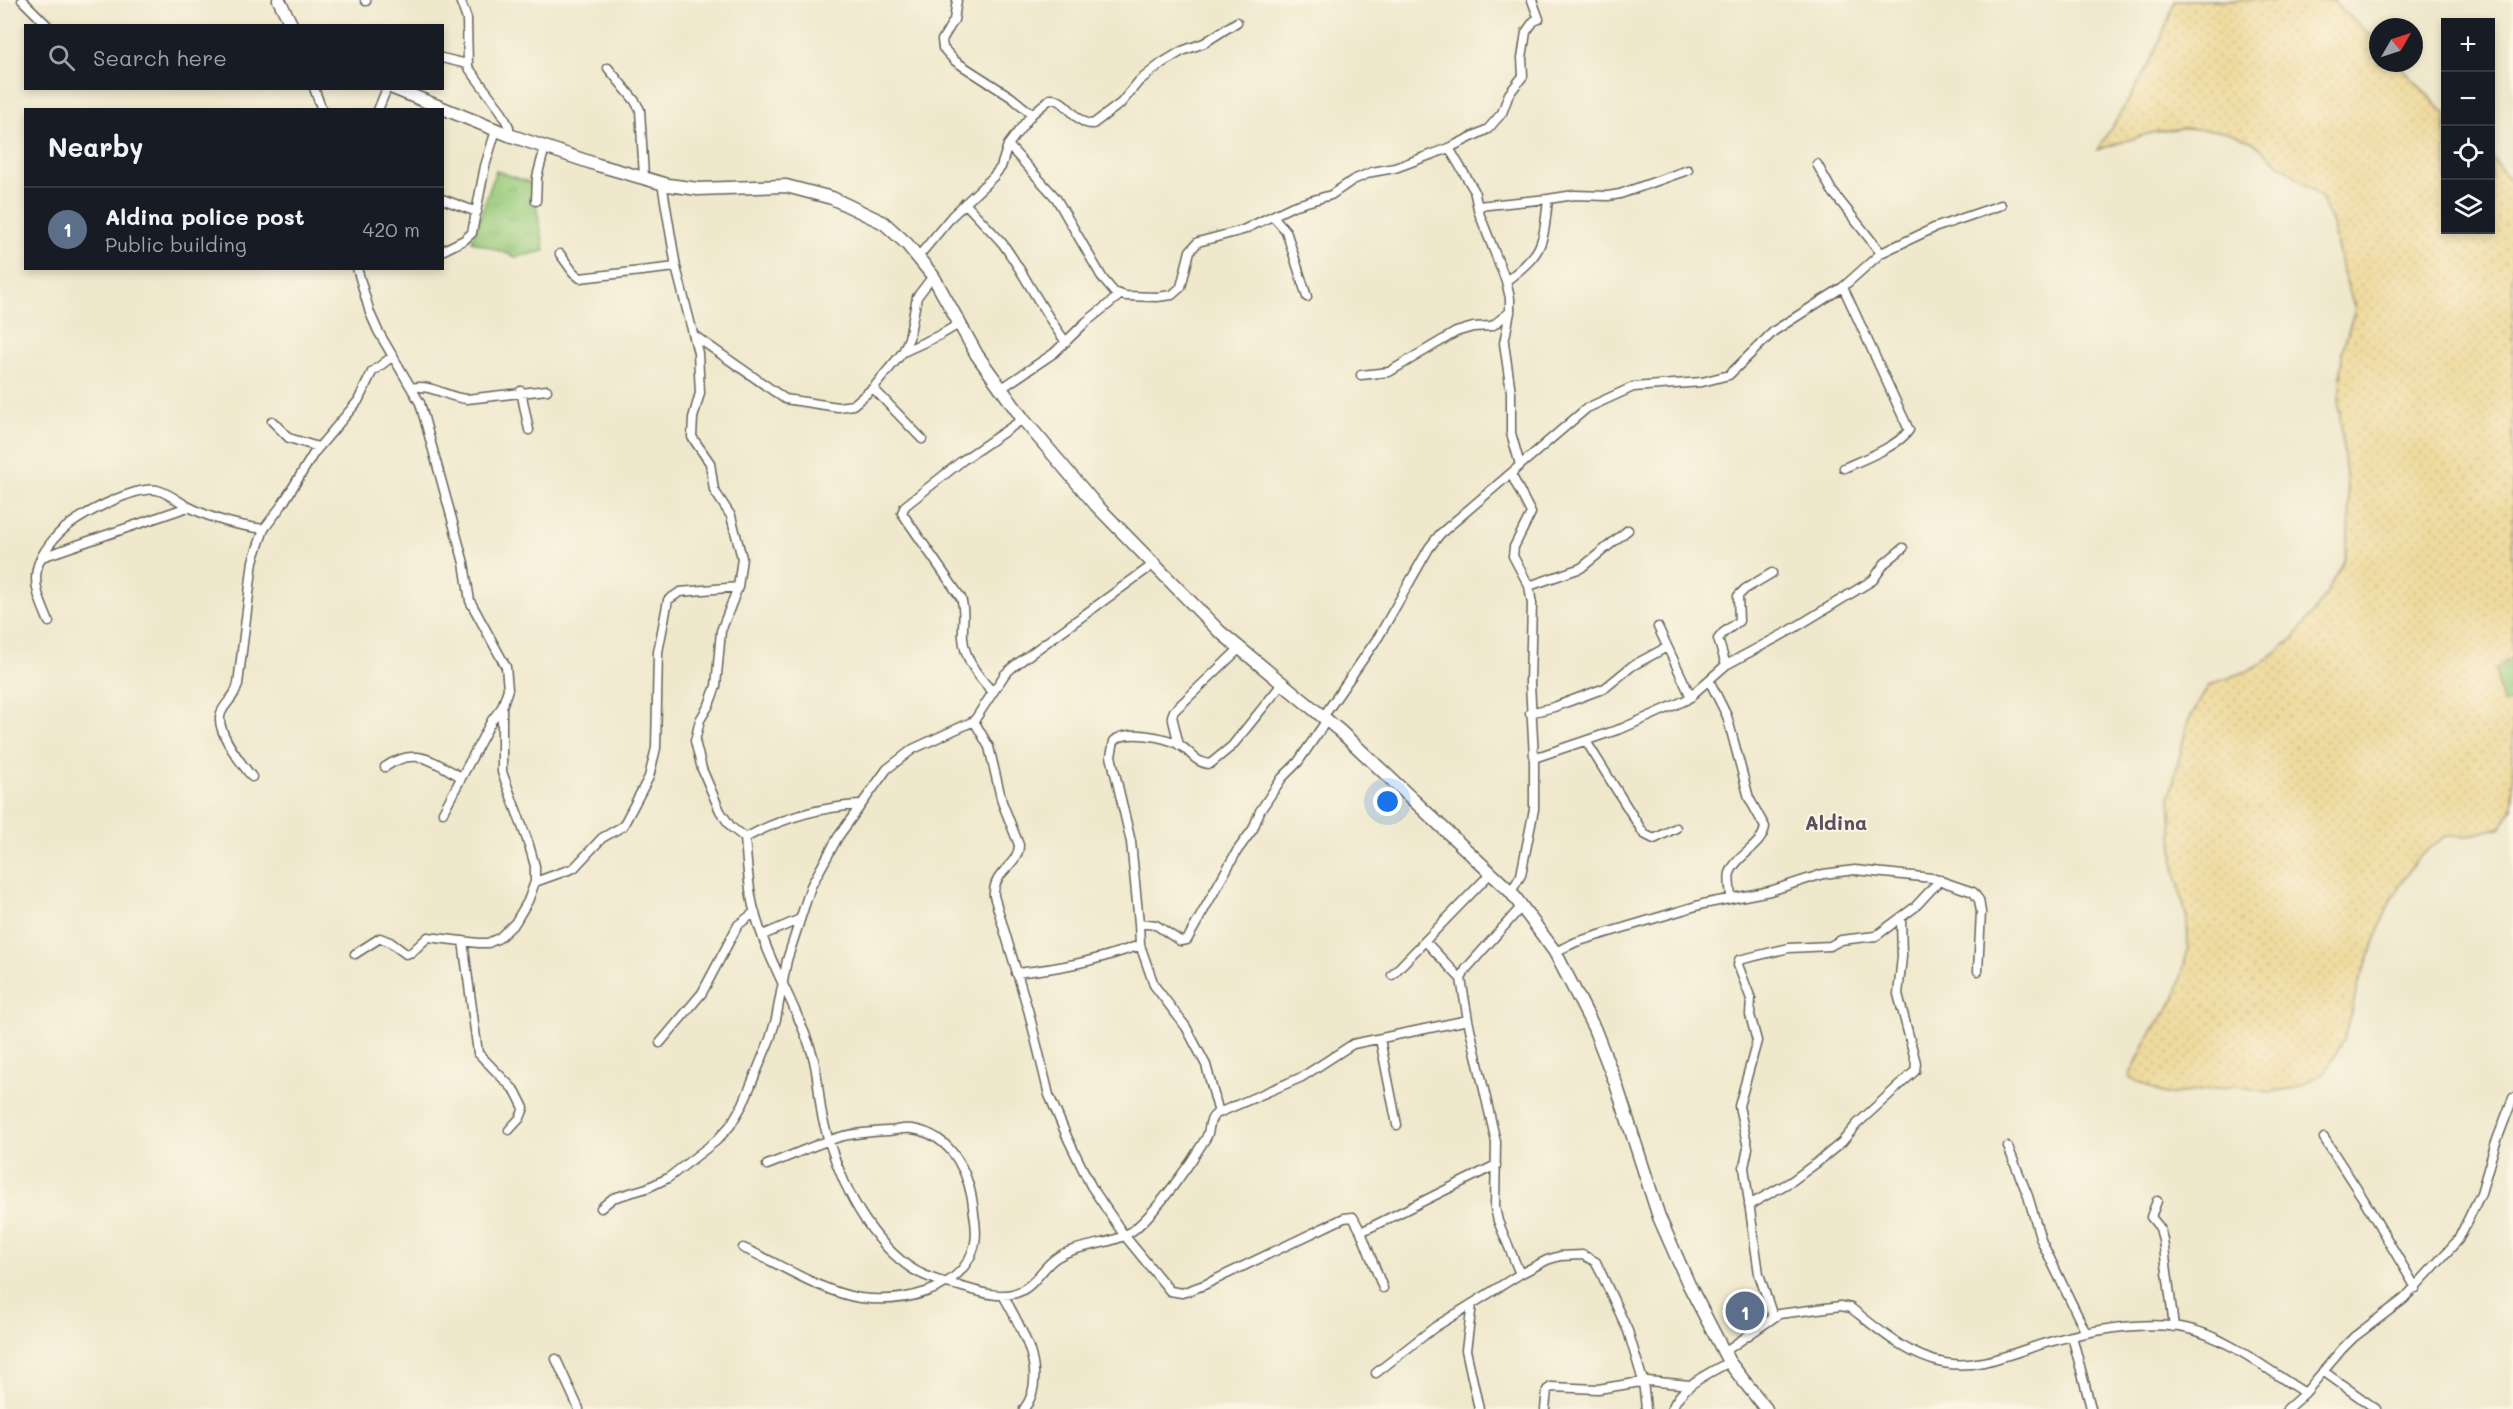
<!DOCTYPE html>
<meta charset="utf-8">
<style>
body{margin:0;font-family:Mali,sans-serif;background:#20242c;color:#f1f3f6}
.controls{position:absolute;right:18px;top:18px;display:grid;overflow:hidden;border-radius:0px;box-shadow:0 3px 9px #0003}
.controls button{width:54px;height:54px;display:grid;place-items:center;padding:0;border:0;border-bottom:2px solid #363941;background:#171b24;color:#f1f3f6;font:30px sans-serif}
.compass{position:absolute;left:2369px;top:18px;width:54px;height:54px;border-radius:50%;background:#171b24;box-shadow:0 3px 9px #0003;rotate:51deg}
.you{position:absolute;left:1388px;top:802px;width:21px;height:21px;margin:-15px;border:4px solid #fff;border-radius:50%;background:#1a73e8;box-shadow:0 0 0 9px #1a73e833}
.badge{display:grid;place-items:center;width:39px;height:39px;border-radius:50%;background:#c8321e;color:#fff;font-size:20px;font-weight:700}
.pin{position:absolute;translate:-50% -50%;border:3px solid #fff;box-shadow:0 2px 6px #0006}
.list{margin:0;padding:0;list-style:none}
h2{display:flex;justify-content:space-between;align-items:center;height:78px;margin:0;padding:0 24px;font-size:26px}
h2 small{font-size:20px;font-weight:400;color:#9ea1a6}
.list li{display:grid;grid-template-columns:39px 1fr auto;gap:18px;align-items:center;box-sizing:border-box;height:84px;padding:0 24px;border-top:2px solid #363941}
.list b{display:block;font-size:22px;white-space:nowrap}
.list p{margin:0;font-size:20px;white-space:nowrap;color:#9ea1a6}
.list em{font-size:20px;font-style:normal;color:#9ea1a6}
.icon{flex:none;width:33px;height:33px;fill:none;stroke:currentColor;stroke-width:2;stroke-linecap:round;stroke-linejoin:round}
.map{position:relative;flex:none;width:2513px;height:1409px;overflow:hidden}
.search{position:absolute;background:#171b24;box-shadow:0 3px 9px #0003;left:24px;top:24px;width:420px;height:66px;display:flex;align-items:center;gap:15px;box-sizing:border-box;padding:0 21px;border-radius:0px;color:#9ea1a6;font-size:22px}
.panel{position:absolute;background:#171b24;box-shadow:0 3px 9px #0003;left:24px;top:108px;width:420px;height:162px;border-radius:0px}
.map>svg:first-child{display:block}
</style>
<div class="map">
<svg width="2513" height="1409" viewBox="0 0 2513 1409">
<defs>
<pattern id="grass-tufts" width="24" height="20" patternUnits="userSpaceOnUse" patternTransform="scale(1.5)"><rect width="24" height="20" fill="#99ca7a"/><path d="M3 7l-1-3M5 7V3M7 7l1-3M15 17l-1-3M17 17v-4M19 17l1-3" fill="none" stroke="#83ad69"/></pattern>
<pattern id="wetland-marsh" width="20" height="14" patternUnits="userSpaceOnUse" patternTransform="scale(1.5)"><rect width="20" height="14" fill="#99ca7a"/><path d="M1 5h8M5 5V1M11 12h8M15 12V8" fill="none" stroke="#83ad69"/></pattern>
<pattern id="sand-dots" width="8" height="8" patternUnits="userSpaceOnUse" patternTransform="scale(1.5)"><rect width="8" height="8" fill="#eeda9e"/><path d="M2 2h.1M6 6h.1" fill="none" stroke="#ccba88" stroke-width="1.8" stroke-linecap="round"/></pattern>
</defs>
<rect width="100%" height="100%" fill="#fcf5e5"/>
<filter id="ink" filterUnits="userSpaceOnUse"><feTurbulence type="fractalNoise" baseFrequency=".0167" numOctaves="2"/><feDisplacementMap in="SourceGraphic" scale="12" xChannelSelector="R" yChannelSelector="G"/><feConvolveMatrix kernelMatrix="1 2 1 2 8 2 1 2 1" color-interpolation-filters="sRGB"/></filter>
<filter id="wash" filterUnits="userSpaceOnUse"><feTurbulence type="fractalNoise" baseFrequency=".008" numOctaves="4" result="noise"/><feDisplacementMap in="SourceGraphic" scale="24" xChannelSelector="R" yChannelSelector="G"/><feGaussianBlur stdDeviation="1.35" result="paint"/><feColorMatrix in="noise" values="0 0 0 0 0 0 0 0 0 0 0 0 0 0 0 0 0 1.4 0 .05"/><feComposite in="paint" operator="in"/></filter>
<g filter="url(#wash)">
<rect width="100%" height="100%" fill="#efe8cc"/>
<!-- grass -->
<path fill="url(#grass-tufts)" stroke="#5a734b" stroke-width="1.5" d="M 496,171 L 532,183 L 545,251 L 516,257 L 472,241 Z"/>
<!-- wetland -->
<path fill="url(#wetland-marsh)" stroke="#5a734b" stroke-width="1.5" d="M 2513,656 L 2513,702 L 2502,703 L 2495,669 Z"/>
<!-- sand -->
<path fill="url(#sand-dots)" stroke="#857b5d" stroke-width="1.5" d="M 2175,0 L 2332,0 L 2378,42 L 2378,63 L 2398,63 L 2445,114 L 2446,230 L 2490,230 L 2491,156 L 2513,185 L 2513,656 L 2495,670 L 2502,703 L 2513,702 L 2513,808 L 2502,827 L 2466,836 L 2445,836 L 2415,861 L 2389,904 L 2359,983 L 2344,1038 L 2326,1072 L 2295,1088 L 2270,1092 L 2236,1086 L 2165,1095 L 2129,1077 L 2150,1034 L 2176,998 L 2188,949 L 2187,919 L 2174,867 L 2170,796 L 2188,721 L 2209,685 L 2257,667 L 2295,637 L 2325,596 L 2345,558 L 2350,517 L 2339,407 L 2342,352 L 2355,309 L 2342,269 L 2333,226 L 2321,197 L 2251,141 L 2224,131 L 2183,128 L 2151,133 L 2097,150 C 2128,103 2158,54 2175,0 Z"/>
</g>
<g filter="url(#ink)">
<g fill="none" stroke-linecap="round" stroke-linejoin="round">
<!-- street casing -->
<g stroke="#66635a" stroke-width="11">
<path id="street" d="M 22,0 L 48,26
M 365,0 L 366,1
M 460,0 L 467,19 L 468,67 L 501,111 L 509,127 L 509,135
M 957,0 L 954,20 L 942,40 L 943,48 L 955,61 L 1011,97 L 1032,114
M 442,58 L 467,64
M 608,68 L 635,101 L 640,110 L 644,177
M 314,88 L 322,110
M 378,110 L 387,88
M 1008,145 L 1056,198 L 1103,279 L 1114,292 L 1125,296 L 1157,297 L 1172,295 L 1181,287 L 1190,251 L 1198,242 L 1243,230 L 1293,206 L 1331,195 L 1353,180 L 1372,172 L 1395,168 L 1449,148 L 1474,190 L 1479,213 L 1506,281
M 1449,148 L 1488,129 L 1502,113 L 1509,94 L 1523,76 L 1522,58 L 1526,32 L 1534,21 L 1539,19 L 1532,0
M 1817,164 L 1832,191 L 1881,253
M 662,183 L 676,267 L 698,353 L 700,393 L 693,418 L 692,437 L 710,463 L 714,490 L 731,516 L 742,558 L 738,587 L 721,631 L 716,686 L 709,705 L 700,720 L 695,741 L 702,769 L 720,811 L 731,827 L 745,838
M 442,199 L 477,212
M 536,201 L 537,177 L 545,147
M 965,203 C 977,217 991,230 1003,244 C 1026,276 1042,311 1066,342
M 1478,206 L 1548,199
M 1273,216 L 1286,231 L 1307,297
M 442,251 L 464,240 L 472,233 L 485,166 L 496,130
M 560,254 L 573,272 L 580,278 L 676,267
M 918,257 L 952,216 L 993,177 L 1001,167 L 1008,145 L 1014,137 L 1032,114 L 1050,99 C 1067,97 1075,125 1093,124 L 1121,103 L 1139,81 L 1162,63 L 1182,51 L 1204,43 L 1237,22
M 1843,287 L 1909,430 C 1899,446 1862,460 1844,468
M 695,336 L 785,399 L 838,407 L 853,405 L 873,388 L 903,352 L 909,338 L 917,297 L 933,276
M 903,352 L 940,335 L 959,324
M 1361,375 L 1389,372 L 1456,332 L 1473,327 L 1492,326 L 1510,312
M 412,388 C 430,383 448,398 467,399 L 547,390
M 873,388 L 922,439
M 1002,388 L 1054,353 L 1086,322 L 1120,295
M 521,391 L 529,430
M 272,421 L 289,438 L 318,447
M 1520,465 L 1511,433 L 1511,392 L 1504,343 L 1510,312 L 1510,298 L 1506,281 C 1544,252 1543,245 1548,199 L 1574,195 L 1608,196 L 1620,194 L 1688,170
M 1511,474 L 1531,513 L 1514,547 L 1513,556 L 1529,586 L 1532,604 L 1530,683 L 1534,758 L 1534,809 L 1521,875 L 1511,892
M 42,557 L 188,507
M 1529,586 L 1581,568 L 1628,530
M 49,622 C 42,605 33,588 37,569 C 40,554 56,534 69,525 C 87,512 135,486 157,490 C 169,493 179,502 189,507 C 215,520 235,525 264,529
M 1658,627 L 1691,697
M 1726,665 L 1718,639 L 1723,633 L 1739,621 L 1738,596 L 1745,589 L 1772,573
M 1709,680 L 1727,716 L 1749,798 L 1765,827 C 1762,847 1736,855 1730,873 C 1728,881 1731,890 1731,898
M 993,692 C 978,677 964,659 963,637 C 962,624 966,612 961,598 L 902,513 L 905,506 L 963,460 L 1023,419
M 1530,713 L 1554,707 L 1605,688 L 1632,666 L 1667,647
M 1323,717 L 1379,636 L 1429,548 L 1440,534 L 1587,408 L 1633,387 L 1702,382 L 1729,375 L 1774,331 L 1843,287 L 1881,253 L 1934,228 L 2001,205
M 974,721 L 989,747 L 1002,802 L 1019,845 C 1019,866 992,871 994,896 L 1029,1013 L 1049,1095 L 1068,1139 L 1091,1186 L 1124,1235 L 1170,1291 L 1182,1293 L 1204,1285 L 1344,1218 L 1353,1217 L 1361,1232
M 1586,741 L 1644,834 L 1654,839 L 1676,828
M 1179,745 L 1172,716 L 1174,711 L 1239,649
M 1534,758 L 1623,728 L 1686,700 L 1726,665 L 1791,630 L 1873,580 L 1885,563 L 1903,548
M 385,767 C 416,746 432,761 461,777
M 252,777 C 242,764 214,730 221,713 C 226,701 235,698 238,684 L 253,561 L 264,529 L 282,505 L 314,453 L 358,401 L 372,372 L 393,356
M 443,812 L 492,720 L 502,707
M 745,838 C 747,862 748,887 754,910 C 767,960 796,1004 812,1053 C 819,1075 818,1098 823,1120 C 836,1173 863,1233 908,1266 C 923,1277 941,1282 959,1286 C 977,1291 998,1299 1016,1293 C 1035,1287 1041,1268 1056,1258 C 1080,1242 1114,1247 1136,1228 C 1160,1207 1189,1166 1206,1138 C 1211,1130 1207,1121 1216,1114 L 1302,1077 L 1353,1044 L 1468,1020
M 745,838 C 780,819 820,807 860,805
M 535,882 L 574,868 L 602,838 L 623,826 L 649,777 L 656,748 L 658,652 L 668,600 L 680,592 L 738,587
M 1139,923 L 1131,842 L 1111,756 L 1114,741 C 1126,729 1164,737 1178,744 C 1190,750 1194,763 1210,764 L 1232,746 L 1282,684
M 763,935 L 798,920
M 463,941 L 478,1053 L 516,1092 L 524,1108 L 520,1118 L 509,1130
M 1425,941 L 1461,979
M 1140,945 L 1154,985 L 1186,1027 L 1206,1065 L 1219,1113
M 1555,952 L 1576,942 L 1703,904 L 1770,891 L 1823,874 L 1855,870 L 1932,878 L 1973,892 L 1979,900 L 1981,912 L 1978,971
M 355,954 L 380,938 L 390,942 L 406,954 L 412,952 L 428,937 L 478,943 L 488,943 L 499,938 L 515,923 L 528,901 L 535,882 L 535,866 L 529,845 L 502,772 L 502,707 L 508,689 L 506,667 L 470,601 L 464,563 L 420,403 L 378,331 L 370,313 L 357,268
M 1016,973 C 1063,968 1095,961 1140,945 L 1139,923 L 1156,925 L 1180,941 L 1187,940 L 1237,851 L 1253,829 L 1260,811 L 1282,778 L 1298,762 L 1327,720
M 1392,975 L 1490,874
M 1380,1039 L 1397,1125
M 660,1043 L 702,993 L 738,925 L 755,912
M 2324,1138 L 2364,1200 L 2416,1288
M 2008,1147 L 2028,1196 L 2041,1240 L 2086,1333
M 2157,1201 L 2151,1217 L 2160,1228 L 2163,1240 L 2174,1327
M 1749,1205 L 1792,1181 L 1819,1161 L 1842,1142 L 1857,1124 L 1915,1071 L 1916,1063 L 1898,994 L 1902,957 L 1901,917
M 601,1208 L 613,1198 L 647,1188 L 668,1178 L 716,1141 L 730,1126 L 743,1104 L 770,1039 L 776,1019 L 787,960 L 811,886 L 838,837 L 887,769 L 913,749 L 974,721 L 1005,674 L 1014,666 L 1154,564
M 743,1248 C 781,1264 819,1291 860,1298 C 900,1303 958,1293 973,1250 C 977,1240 976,1225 974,1214 C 971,1177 954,1135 912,1129 C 905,1128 897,1130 889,1131 C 873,1132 855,1133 840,1137 C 815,1144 791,1156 767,1165
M 1520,1274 L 1547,1260 L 1560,1256 L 1583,1255 L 1596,1262 L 1628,1331 L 1643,1381 L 1646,1409
M 1383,1288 L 1361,1232 L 1496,1165
M 1003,1295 C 1021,1327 1050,1375 1024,1409
M 1472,1304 L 1466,1350 L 1479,1409
M 1773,1317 L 1759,1274 L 1744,1167 L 1748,1148 L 1739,1106 L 1757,1041 L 1750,1015 L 1751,999 L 1738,965 L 1739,960 L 1789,948 L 1830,946 L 1841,940 L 1876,936 L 1915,907 L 1940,880
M 2072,1336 L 2091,1408
M 1724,1352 L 1779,1314 L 1841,1306 L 1851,1308 C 1879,1330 1908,1356 1944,1363 C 1978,1370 2014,1352 2046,1343 C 2086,1331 2143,1320 2185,1328 C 2226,1336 2269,1371 2305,1393
M 556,1359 L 579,1409
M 2323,1371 L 2376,1409
M 1376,1373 L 1435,1327 L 1520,1274 L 1498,1221 L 1495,1208 L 1496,1142 L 1468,1020 L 1461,979 L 1466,969 L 1522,906
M 1545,1409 L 1547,1390 L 1551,1387 L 1598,1389 L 1647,1381 L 1690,1385
M 1672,1409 C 1681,1385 1708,1374 1729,1362
M 2287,1409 L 2305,1393 L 2342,1349 L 2354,1337 L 2404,1299 L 2458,1240 L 2481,1193 L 2495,1145 L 2513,1098"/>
</g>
<!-- secondary casing -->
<g stroke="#66635a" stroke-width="15">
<path id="secondary" d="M 279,0 L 292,26
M 393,88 L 509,135 L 598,165 L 668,185 L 698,189 L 786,186 L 832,198 L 884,223 L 907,244 L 933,276 L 977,355 L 1023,419 L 1096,505 L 1219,631 L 1340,731 L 1511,892 L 1555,952 L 1594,1028 L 1616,1084 L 1659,1217 L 1689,1285 L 1729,1362 L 1766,1409"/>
</g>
<!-- street -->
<use href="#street" stroke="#fff" stroke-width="8"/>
<!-- secondary -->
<use href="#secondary" stroke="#fff" stroke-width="12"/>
</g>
</g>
<g text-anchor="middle" stroke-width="4.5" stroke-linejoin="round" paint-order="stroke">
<!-- quarter labels -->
<g font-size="20" font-weight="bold" fill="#5a5060" stroke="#fcf5e5">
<text x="1836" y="830">Aldina</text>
</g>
</g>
</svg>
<div class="controls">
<button>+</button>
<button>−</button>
<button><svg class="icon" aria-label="locate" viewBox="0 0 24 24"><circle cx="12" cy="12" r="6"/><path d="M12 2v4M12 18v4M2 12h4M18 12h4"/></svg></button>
<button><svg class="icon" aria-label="layers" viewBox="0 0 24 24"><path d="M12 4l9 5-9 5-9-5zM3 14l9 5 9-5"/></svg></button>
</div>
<svg class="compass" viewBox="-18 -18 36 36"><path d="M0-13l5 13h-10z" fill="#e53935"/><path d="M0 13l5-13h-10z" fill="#9ea1a6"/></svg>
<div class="you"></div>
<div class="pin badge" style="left:1745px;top:1311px;background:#5c6f8a">1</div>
<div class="search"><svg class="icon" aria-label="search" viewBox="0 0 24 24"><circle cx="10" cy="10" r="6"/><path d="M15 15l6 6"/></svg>Search here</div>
<section class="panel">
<h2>Nearby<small></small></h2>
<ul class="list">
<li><span class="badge" style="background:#5c6f8a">1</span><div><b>Aldina police post</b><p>Public building</p></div><em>420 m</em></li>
</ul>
</section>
</div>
